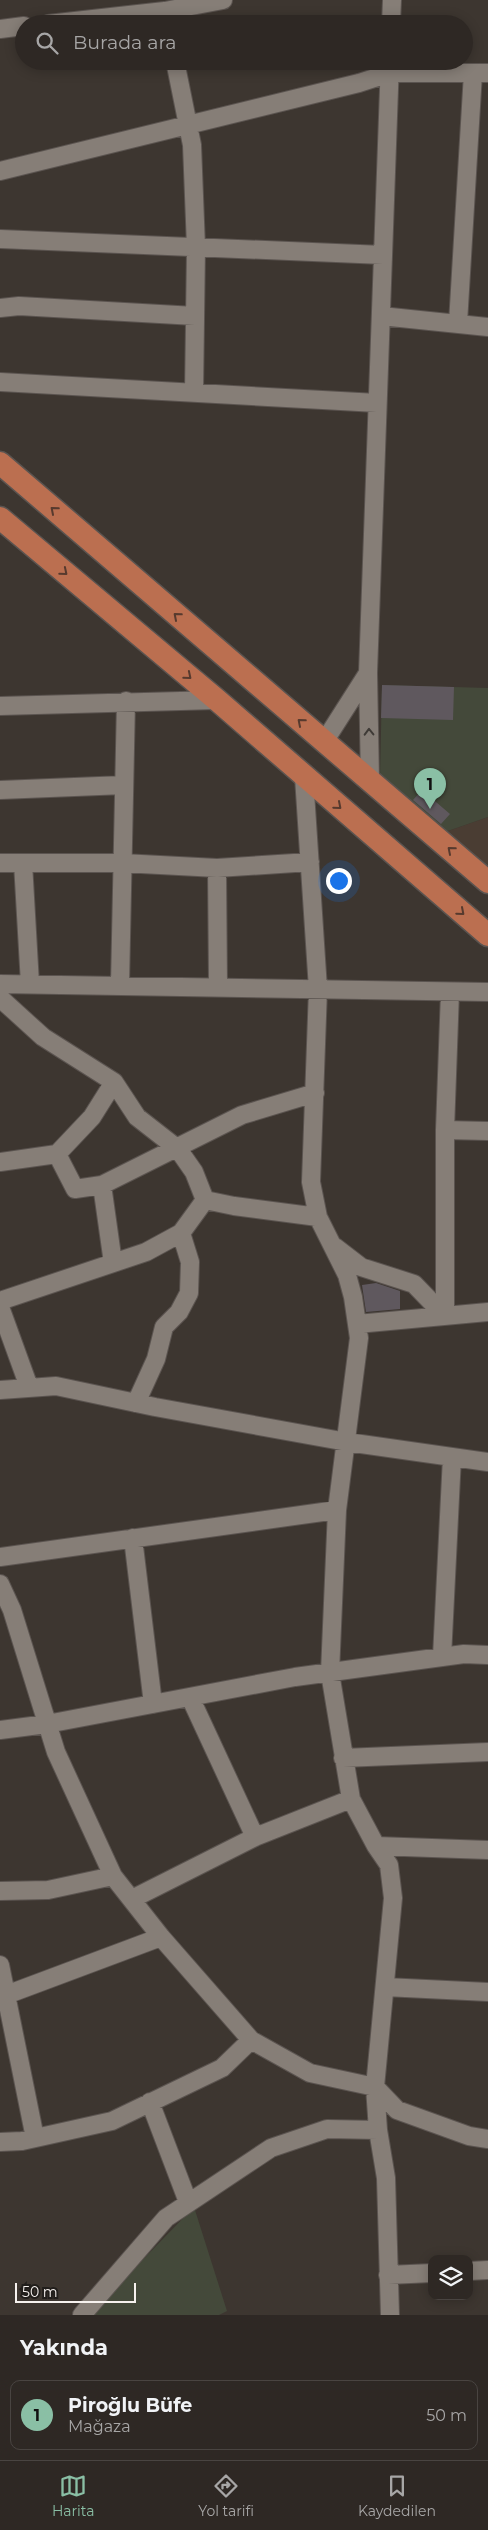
<!DOCTYPE html>
<html lang="tr">
<meta charset="utf-8">
<style>
body{margin:0;font-family:Montserrat,sans-serif;background:#36302c;color:#f1f3f6}
.controls{position:absolute;right:15px;bottom:15px;display:grid;overflow:hidden;border-radius:10px;box-shadow:0 2px 12px #0003}
.controls button{width:45px;height:45px;display:grid;place-items:center;padding:0;border:0;border-bottom:1px solid #494441;background:#2e2824;color:#f1f3f6;font:25px sans-serif}
.scale{position:absolute;left:15px;bottom:12px;width:121px;box-sizing:border-box;padding-left:5px;border:2px solid #f6f1ee;border-top:0;font-size:14px;line-height:18px;white-space:nowrap;color:#f6f1ee;-webkit-text-stroke:4px #211e1b;paint-order:stroke}
.you{position:absolute;left:338px;top:880px;width:18px;height:18px;margin:-12px;border:4px solid #fff;border-radius:50%;background:#1a73e8;box-shadow:0 0 0 8px #1a73e833}
.badge{display:grid;place-items:center;width:32px;height:32px;border-radius:50%;background:#8abfa5;color:#111;font-size:16px;font-weight:700}
.pin{position:absolute;translate:-50% -41px;filter:drop-shadow(0 1px 2px #0008)}
.pin::after{content:'';position:absolute;top:26px;width:18px;height:15px;background:inherit;clip-path:polygon(0 0,100% 0,50% 100%)}
.list{margin:0;padding:0;list-style:none}
h2{display:flex;justify-content:space-between;align-items:center;height:65px;margin:0;padding:0 20px;font-size:21px}
h2 small{font-size:16px;font-weight:400;color:#a7a6a6}
.list li{display:grid;grid-template-columns:32px 1fr auto;gap:15px;align-items:center;box-sizing:border-box;height:70px;margin:0 10px 10px;padding:0 10px;border:1px solid #494441;border-radius:10px}
.list b{display:block;font-size:19px;white-space:nowrap}
.list p{margin:0;font-size:16px;white-space:nowrap;color:#a7a6a6}
.list em{font-size:16px;font-style:normal;color:#a7a6a6}
.icon{flex:none;width:28px;height:28px;fill:none;stroke:currentColor;stroke-width:2;stroke-linecap:round;stroke-linejoin:round}
.map{position:relative;flex:none;width:488px;height:2315px;overflow:hidden}
.search{position:absolute;background:#2e2824;box-shadow:0 2px 12px #0003;left:15px;right:15px;top:15px;height:55px;display:flex;align-items:center;gap:12px;box-sizing:border-box;padding:0 18px;border-radius:28px;color:#a7a6a6;font-size:19px}
.sheet{height:145px;background:#2e2824}
nav{display:flex;justify-content:space-around;align-items:center;box-sizing:border-box;height:70px;border-top:1px solid #494441;background:#2e2824;font-size:14px;color:#a7a6a6}
nav a{display:grid;justify-items:center;gap:2px}
nav .on{color:#8abfa5}
.map>svg:first-child{display:block}
</style>
<div class="map">
<svg width="488" height="2315" viewBox="0 0 488 2315">
<rect width="100%" height="100%" fill="#3d3630"/>
<!-- built -->
<path fill="#4a3d33" d="M 488,817 L 488,873 L 442,833 Z"/>
<!-- green -->
<path fill="#44493a" d="M 382,685 L 488,688 L 488,817 L 442,833 L 380,777 Z
M 194,2207 L 227,2311 L 219,2315 L 89,2315 Z"/>
<!-- building -->
<path fill="#5f585e" d="M 382,685 L 454,687 L 453,720 L 381,718 Z
M 422,790 L 450,814 L 441,824 L 413,800 Z
M 376,1283 L 400,1291 L 400,1309 L 366,1312 L 362,1285 Z"/>
<g fill="none" stroke-linecap="round" stroke-linejoin="round">
<!-- minor casing -->
<g stroke="#5b5450" stroke-width="20">
<path id="minor" d="M 48,24 L 165,11 L 223,0
M 391,24 L 392,0
M 0,29 L 24,26
M 175,61 L 192,145 L 196,247 L 194,393
M 0,171 L 359,83 L 390,73 L 488,73
M 0,239 L 383,255
M 0,308 L 19,306 L 195,316
M 381,316 L 488,327
M 458,323 L 473,73
M 0,382 L 377,403
M 368,673 L 390,61
M 0,706 L 217,700
M 324,742 L 368,673 L 370,781
M 304,777 L 318,989 L 311,1182 L 318,1217 L 347,1275 L 353,1297 L 359,1338 L 337,1510 L 330,1673 L 351,1799 L 376,1846 L 389,1865 L 393,1898 L 375,2087 L 378,2130 L 386,2178 L 390,2315
M 0,790 L 124,785
M 0,863 L 122,863 L 217,868 L 310,862
M 23,863 L 30,984
M 217,868 L 218,987
M 0,984 L 488,992
M 120,985 L 126,701
M 0,998 L 43,1037 L 114,1082 L 137,1117 L 178,1149 L 194,1172 L 205,1200 L 234,1206 L 318,1217
M 445,1130 L 488,1131
M 57,1154 L 75,1189 L 102,1185 L 242,1115 L 315,1093
M 0,1162 L 57,1154 L 92,1117 L 114,1082
M 102,1185 L 113,1263
M 335,1247 L 361,1267 L 414,1284 L 445,1316
M 0,1301 L 146,1252 L 181,1233 L 205,1200
M 0,1307 L 29,1387
M 445,1316 L 445,1130 L 450,992
M 357,1324 L 488,1312
M 0,1390 L 56,1386 L 155,1407 L 347,1442 L 488,1462
M 136,1403 L 156,1359 L 164,1327 L 179,1312 L 189,1293 L 190,1262 L 181,1233
M 133,1538 L 153,1704
M 0,1557 L 337,1510
M 0,1584 L 12,1610 L 56,1752 L 113,1876 L 161,1937 L 251,2040 L 310,2073 L 375,2087 L 397,2110 L 469,2136 L 488,2139
M 442,1657 L 452,1457
M 190,1697 L 255,1837
M 0,1730 L 47,1724 L 295,1677 L 464,1654 L 488,1655
M 343,1758 L 488,1752
M 376,1846 L 488,1850
M 0,1891 L 48,1890 L 113,1876
M 132,1899 L 255,1837 L 351,1799
M 0,1965 L 35,2138
M 385,1987 L 488,1992
M 0,1995 L 6,1995 L 161,1937
M 150,2102 L 188,2202
M 0,2142 L 22,2141 L 112,2121 L 222,2068 L 251,2040
M 469,2271 L 488,2270
M 388,2275 L 432,2273
M 82,2315 L 166,2218 L 271,2148 L 327,2129 L 378,2130"/>
</g>
<!-- major casing -->
<g stroke="#5b5450" stroke-width="25">
<path id="major" d="M 0,463 L 488,882
M 0,518 L 217,700 L 488,935"/>
</g>
<!-- minor -->
<use href="#minor" stroke="#867e77" stroke-width="18"/>
<!-- major -->
<use href="#major" stroke="#bb6f50" stroke-width="22"/>
</g>
<!-- one-way arrows -->
<defs><path id="oneway-chevron" d="M-2-3.5L2.5 0L-2 3.5" fill="none" stroke-width="1.6" stroke-linecap="round" stroke-linejoin="round" transform="scale(1.25)"/></defs>
<g stroke="#573a2e">
<use href="#oneway-chevron" transform="translate(54 510) rotate(-139)"/>
<use href="#oneway-chevron" transform="translate(64 572) rotate(40)"/>
<use href="#oneway-chevron" transform="translate(177 616) rotate(-139)"/>
<use href="#oneway-chevron" transform="translate(188 676) rotate(40)"/>
<use href="#oneway-chevron" transform="translate(301 722) rotate(-139)"/>
<use href="#oneway-chevron" transform="translate(338 806) rotate(41)"/>
<use href="#oneway-chevron" transform="translate(451 850) rotate(-139)"/>
<use href="#oneway-chevron" transform="translate(461 912) rotate(41)"/>
</g>
<use stroke="#3f3b37" href="#oneway-chevron" transform="translate(369 732) rotate(-91)"/>
</svg>
<div class="controls">
<button><svg class="icon" aria-label="layers" viewBox="0 0 24 24"><path d="M12 4l9 5-9 5-9-5zM3 14l9 5 9-5"/></svg></button>
</div>
<div class="scale">50 m</div>
<div class="you"></div>
<div class="pin badge" style="left:430px;top:809px">1</div>
<div class="search"><svg class="icon" aria-label="search" viewBox="0 0 24 24"><circle cx="10" cy="10" r="6"/><path d="M15 15l6 6"/></svg>Burada ara</div>
</div>
<section class="sheet">
<h2>Yakında<small></small></h2>
<ul class="list">
<li><span class="badge">1</span><div><b>Piroğlu Büfe</b><p>Mağaza</p></div><em>50 m</em></li>
</ul>
</section>
<nav>
<a class="on"><svg class="icon" aria-label="map" viewBox="0 0 24 24"><path d="M3 6l6-2 6 2 6-2v14l-6 2-6-2-6 2zM9 4v14M15 6v14"/></svg>Harita</a>
<a><svg class="icon" aria-label="directions" viewBox="0 0 24 24"><path d="M12 3l9 9-9 9-9-9zM9 14v-3h6M13 9l2 2-2 2"/></svg>Yol tarifi</a>
<a><svg class="icon" aria-label="saved" viewBox="0 0 24 24"><path d="M7 4h10v16l-5-4-5 4z"/></svg>Kaydedilen</a>
</nav>
